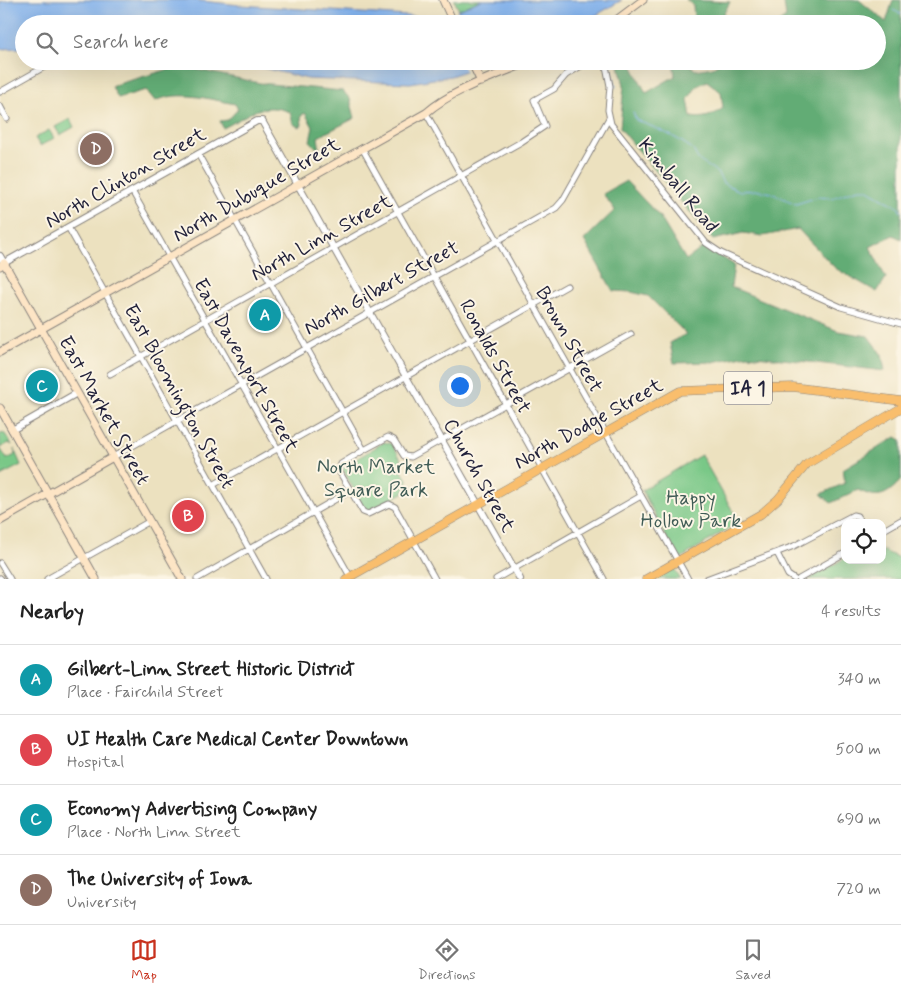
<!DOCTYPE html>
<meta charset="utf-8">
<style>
body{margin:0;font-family:Mynerve,sans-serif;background:#f2f2f2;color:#222}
.controls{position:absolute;right:15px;bottom:15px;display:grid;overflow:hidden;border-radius:10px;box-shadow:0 5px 20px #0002}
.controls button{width:45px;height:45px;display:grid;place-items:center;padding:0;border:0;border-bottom:1px solid #e0e0e0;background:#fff;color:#222;font:25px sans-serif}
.you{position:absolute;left:459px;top:385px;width:18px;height:18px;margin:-12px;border:4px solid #fff;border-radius:50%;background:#1a73e8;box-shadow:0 0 0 8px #1a73e833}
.badge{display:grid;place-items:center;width:32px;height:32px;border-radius:50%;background:#c8321e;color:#fff;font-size:16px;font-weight:700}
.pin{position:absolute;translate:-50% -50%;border:2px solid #fff;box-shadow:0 1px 5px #0006}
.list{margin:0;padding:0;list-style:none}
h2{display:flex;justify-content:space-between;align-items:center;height:65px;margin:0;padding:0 20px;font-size:21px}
h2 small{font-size:16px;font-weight:400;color:#767676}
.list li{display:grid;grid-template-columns:32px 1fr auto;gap:15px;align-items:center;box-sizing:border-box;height:70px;padding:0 20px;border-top:1px solid #e0e0e0}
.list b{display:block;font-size:19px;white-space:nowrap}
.list p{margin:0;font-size:16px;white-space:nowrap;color:#767676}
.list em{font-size:16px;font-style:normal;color:#767676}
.icon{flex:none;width:28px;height:28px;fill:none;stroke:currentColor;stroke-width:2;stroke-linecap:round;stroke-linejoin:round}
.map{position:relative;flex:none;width:901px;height:579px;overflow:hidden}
.search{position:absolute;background:#fff;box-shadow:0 5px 20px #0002;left:15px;right:15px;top:15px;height:55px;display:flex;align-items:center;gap:12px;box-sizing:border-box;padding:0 18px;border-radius:28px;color:#767676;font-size:19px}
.sheet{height:345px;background:#fff}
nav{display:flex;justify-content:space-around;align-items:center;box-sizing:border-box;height:70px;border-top:1px solid #e0e0e0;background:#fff;font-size:14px;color:#767676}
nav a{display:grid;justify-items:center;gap:2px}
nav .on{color:#c8321e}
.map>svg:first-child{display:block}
</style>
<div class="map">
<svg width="901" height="579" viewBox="0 0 901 579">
<rect width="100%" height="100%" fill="#fcf5e5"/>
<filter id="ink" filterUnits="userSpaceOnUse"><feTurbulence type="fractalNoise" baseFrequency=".02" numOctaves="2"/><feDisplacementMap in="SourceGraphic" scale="10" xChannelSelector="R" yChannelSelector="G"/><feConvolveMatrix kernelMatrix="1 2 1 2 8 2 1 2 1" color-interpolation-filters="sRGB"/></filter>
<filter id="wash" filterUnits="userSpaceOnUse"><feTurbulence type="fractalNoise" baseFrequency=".0096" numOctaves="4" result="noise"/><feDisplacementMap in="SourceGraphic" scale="20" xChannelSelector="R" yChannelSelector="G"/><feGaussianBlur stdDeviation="1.12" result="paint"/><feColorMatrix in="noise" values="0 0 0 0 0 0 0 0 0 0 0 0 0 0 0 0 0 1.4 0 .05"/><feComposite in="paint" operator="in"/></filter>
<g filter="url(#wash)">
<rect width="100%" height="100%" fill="#ece1bf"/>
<!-- green -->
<path fill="#79c887" stroke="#4e7561" d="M 454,0 L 481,0 L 459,10 Z
M 70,119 L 74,127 L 60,135 L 55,127 Z
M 49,130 L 54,138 L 40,146 L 35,138 Z
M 0,433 L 5,434 L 12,445 L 9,443 L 0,448 L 7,459 L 15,455 L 14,449 L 21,465 L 0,476 Z
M 384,442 L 392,444 L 401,459 L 400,468 L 408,481 L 403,493 L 366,512 L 342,468 Z
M 701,455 L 739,522 L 678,560 L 642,490 Z
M 882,550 L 901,559 L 901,579 L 809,579 L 845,558 L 845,560 L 882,560 Z
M 674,568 L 680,579 L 656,579 Z"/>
<!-- forest -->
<path fill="#62ac74" stroke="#426758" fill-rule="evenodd" d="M 686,0 L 730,2 L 718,24 L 688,24 L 694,19 L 693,5 Z
M 780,0 L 859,0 L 886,22 L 893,0 L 901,0 L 901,239 L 893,235 L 870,247 L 886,278 L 877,292 L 835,268 L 798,229 L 763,236 L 743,233 L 713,240 L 620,128 L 624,85 L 618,61 L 630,61 L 646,93 L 675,76 L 673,61 L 687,61 L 695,70 L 713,67 L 722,61 L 877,61 L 877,24 L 776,24 L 786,17 L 784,3 ZM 707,81 L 721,92 L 723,108 C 713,116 703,119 691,117 L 688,99 L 697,86 Z
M 180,66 L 260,83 L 343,91 L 350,99 L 355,118 L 318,137 L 320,151 L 310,141 L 313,127 L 305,113 L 301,116 L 302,125 L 299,127 L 293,124 L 290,112 C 260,100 247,117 223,128 L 220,121 L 228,120 L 238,109 L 235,104 C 208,99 180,90 155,101 L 146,90 L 118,98 L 112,87 L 114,85 Z
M 626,181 L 660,217 L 686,260 L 705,246 L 734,265 L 731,287 L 838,331 L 868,336 L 882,355 L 885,371 L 748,355 L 712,362 L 674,363 L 670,343 L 686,334 L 648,296 L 631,292 L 613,291 L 584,240 L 615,210 L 603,194 Z
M 896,437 L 901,440 L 901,480 C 887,496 878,500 858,490 L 831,503 L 821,494 L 845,483 L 843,469 Z"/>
<!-- water -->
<path fill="#81b1ec" stroke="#526a94" d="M 12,0 L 192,0 L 240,5 L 423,17 L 437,16 L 459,10 L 481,0 L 622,0 L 581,24 L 24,24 L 24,48 L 0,49 L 0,2 Z
M 234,61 L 492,61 L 451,76 L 410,83 L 308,79 Z"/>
<!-- pier -->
<path fill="#ece1bf" d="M 456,8 L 462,24 L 442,24 L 438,13 Z
M 459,61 L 480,61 L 483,67 L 467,73 Z"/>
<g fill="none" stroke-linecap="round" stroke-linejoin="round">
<!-- stream -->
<path stroke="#81b1ec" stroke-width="1" d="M 893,10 L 901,14
M 610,61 L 616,87
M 633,112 L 636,120 C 653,127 678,137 692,149 C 695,152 696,156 698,159 C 708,169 715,165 723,183 L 740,191 L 756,190 L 772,193 L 796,204 L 818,197 L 832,198 L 858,189 L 867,189 L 898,207 L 901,212"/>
</g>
</g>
<g filter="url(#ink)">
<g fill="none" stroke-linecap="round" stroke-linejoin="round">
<!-- minor casing -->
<g stroke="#87827d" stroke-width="7">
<path id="minor" d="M 605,61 L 610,86 L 608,110 L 611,124 L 706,243 L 721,253 L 841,307 L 901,324
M 0,92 L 53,62
M 0,106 L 7,119
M 426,113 L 688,579
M 362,148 L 604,579
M 198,154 L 364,450 L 341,464 L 339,471 L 363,512 L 368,514 L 389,504 L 395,507 L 435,579
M 132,191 L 351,578
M 68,227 L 266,579
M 110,374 L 521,142 L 545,126 L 534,100 L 554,89 L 566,75 L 581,66
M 364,450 L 388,437 L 394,440 L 404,456 L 411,457 L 631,334
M 113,457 L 556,208 L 563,200 L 609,118
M 213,485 L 567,286
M 882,531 L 901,520
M 777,553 L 788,575 L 794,579
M 0,563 L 10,579
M 0,578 L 1,579
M 47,579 L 150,521
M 197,579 L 350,491
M 496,579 L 641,496
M 706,579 L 794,546 L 853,515 L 857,516 L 861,523
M 799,579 L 845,553"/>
</g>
<!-- tertiary casing -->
<g stroke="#87827d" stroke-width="8">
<path id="tertiary" d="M 0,256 L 4,263 L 257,121 L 262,121 L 520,579
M 12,430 L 77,393"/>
</g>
<!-- secondary casing -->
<g stroke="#87827d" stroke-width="9">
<path id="secondary" d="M 443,0 L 454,24
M 611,24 L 643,0
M 471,61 L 481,82
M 0,266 L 4,263 L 8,270 L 182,579
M 0,352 L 426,113 C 453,89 498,75 531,61
M 0,408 L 96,579
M 0,521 L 113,457"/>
</g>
<!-- primary casing -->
<g stroke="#87827d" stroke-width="9">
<path id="primary" d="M 346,579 L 680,391 L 793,387 L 901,401
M 646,579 L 761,514 L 778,499 L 807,464 L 901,408"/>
</g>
<!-- minor -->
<use href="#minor" stroke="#fff" stroke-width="5"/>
<!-- tertiary -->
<use href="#tertiary" stroke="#fff" stroke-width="6"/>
<!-- secondary -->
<use href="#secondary" stroke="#fde5c5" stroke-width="7"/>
<!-- primary -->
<use href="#primary" stroke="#f9be6d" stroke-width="8"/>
</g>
</g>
<g text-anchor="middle" stroke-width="4" stroke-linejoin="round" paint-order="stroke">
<!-- shield labels -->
<rect fill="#fcf5e5" stroke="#63616e" stroke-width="1" x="724" y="371.5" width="48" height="33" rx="4"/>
<g font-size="19" font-weight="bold" fill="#22223b">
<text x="748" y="395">IA 1</text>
</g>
<!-- street labels -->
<g font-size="20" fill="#22223b" stroke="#fcf5e5">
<text transform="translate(125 177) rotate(-30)" y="7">North Clinton Street</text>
<text transform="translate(679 185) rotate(51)" y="7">Kimball Road</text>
<text transform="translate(256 189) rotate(-30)" y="7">North Dubuque Street</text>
<text transform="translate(321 237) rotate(-29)" y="7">North Linn Street</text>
<text transform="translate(381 287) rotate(-29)" y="7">North Gilbert Street</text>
<text transform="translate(570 339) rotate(61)" y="7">Brown Street</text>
<text transform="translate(496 356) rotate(61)" y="7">Ronalds Street</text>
<text transform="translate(247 365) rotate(61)" y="7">East Davenport Street</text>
<text transform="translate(180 396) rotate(61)" y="7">East Bloomington Street</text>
<text transform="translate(105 410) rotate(61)" y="7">East Market Street</text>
<text transform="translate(588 423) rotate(-29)" y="7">North Dodge Street</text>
<text transform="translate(480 475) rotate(61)" y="7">Church Street</text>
</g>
<!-- park labels -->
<g font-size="20" fill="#405c56" stroke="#fcf5e5">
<text x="376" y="473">North Market<tspan x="376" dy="23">Square Park</tspan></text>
<text x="691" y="504">Happy<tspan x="691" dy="23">Hollow Park</tspan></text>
</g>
</g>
</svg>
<div class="controls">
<button><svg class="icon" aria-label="locate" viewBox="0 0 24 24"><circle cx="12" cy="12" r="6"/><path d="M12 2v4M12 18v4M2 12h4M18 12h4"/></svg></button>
</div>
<div class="you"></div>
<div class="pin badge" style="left:265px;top:315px;background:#0f9aa8">A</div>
<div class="pin badge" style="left:188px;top:516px;background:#e0444e">B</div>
<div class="pin badge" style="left:42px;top:386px;background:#0f9aa8">C</div>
<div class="pin badge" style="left:96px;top:149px;background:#8d6e63">D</div>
<div class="search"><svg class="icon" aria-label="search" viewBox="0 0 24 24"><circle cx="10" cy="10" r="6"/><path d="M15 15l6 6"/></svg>Search here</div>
</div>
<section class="sheet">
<h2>Nearby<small>4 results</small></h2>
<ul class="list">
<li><span class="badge" style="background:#0f9aa8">A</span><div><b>Gilbert-Linn Street Historic District</b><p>Place · Fairchild Street</p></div><em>340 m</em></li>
<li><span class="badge" style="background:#e0444e">B</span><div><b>UI Health Care Medical Center Downtown</b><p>Hospital</p></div><em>500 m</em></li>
<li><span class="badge" style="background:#0f9aa8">C</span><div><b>Economy Advertising Company</b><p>Place · North Linn Street</p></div><em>690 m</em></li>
<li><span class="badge" style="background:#8d6e63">D</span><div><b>The University of Iowa</b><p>University</p></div><em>720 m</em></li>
</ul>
</section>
<nav>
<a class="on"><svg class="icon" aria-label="map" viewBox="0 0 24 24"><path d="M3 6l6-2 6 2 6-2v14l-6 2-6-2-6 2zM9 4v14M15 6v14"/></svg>Map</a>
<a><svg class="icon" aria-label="directions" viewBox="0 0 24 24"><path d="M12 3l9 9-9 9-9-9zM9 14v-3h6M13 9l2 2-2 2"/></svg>Directions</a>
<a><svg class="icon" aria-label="saved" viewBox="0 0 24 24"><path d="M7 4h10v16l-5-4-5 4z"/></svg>Saved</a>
</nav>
